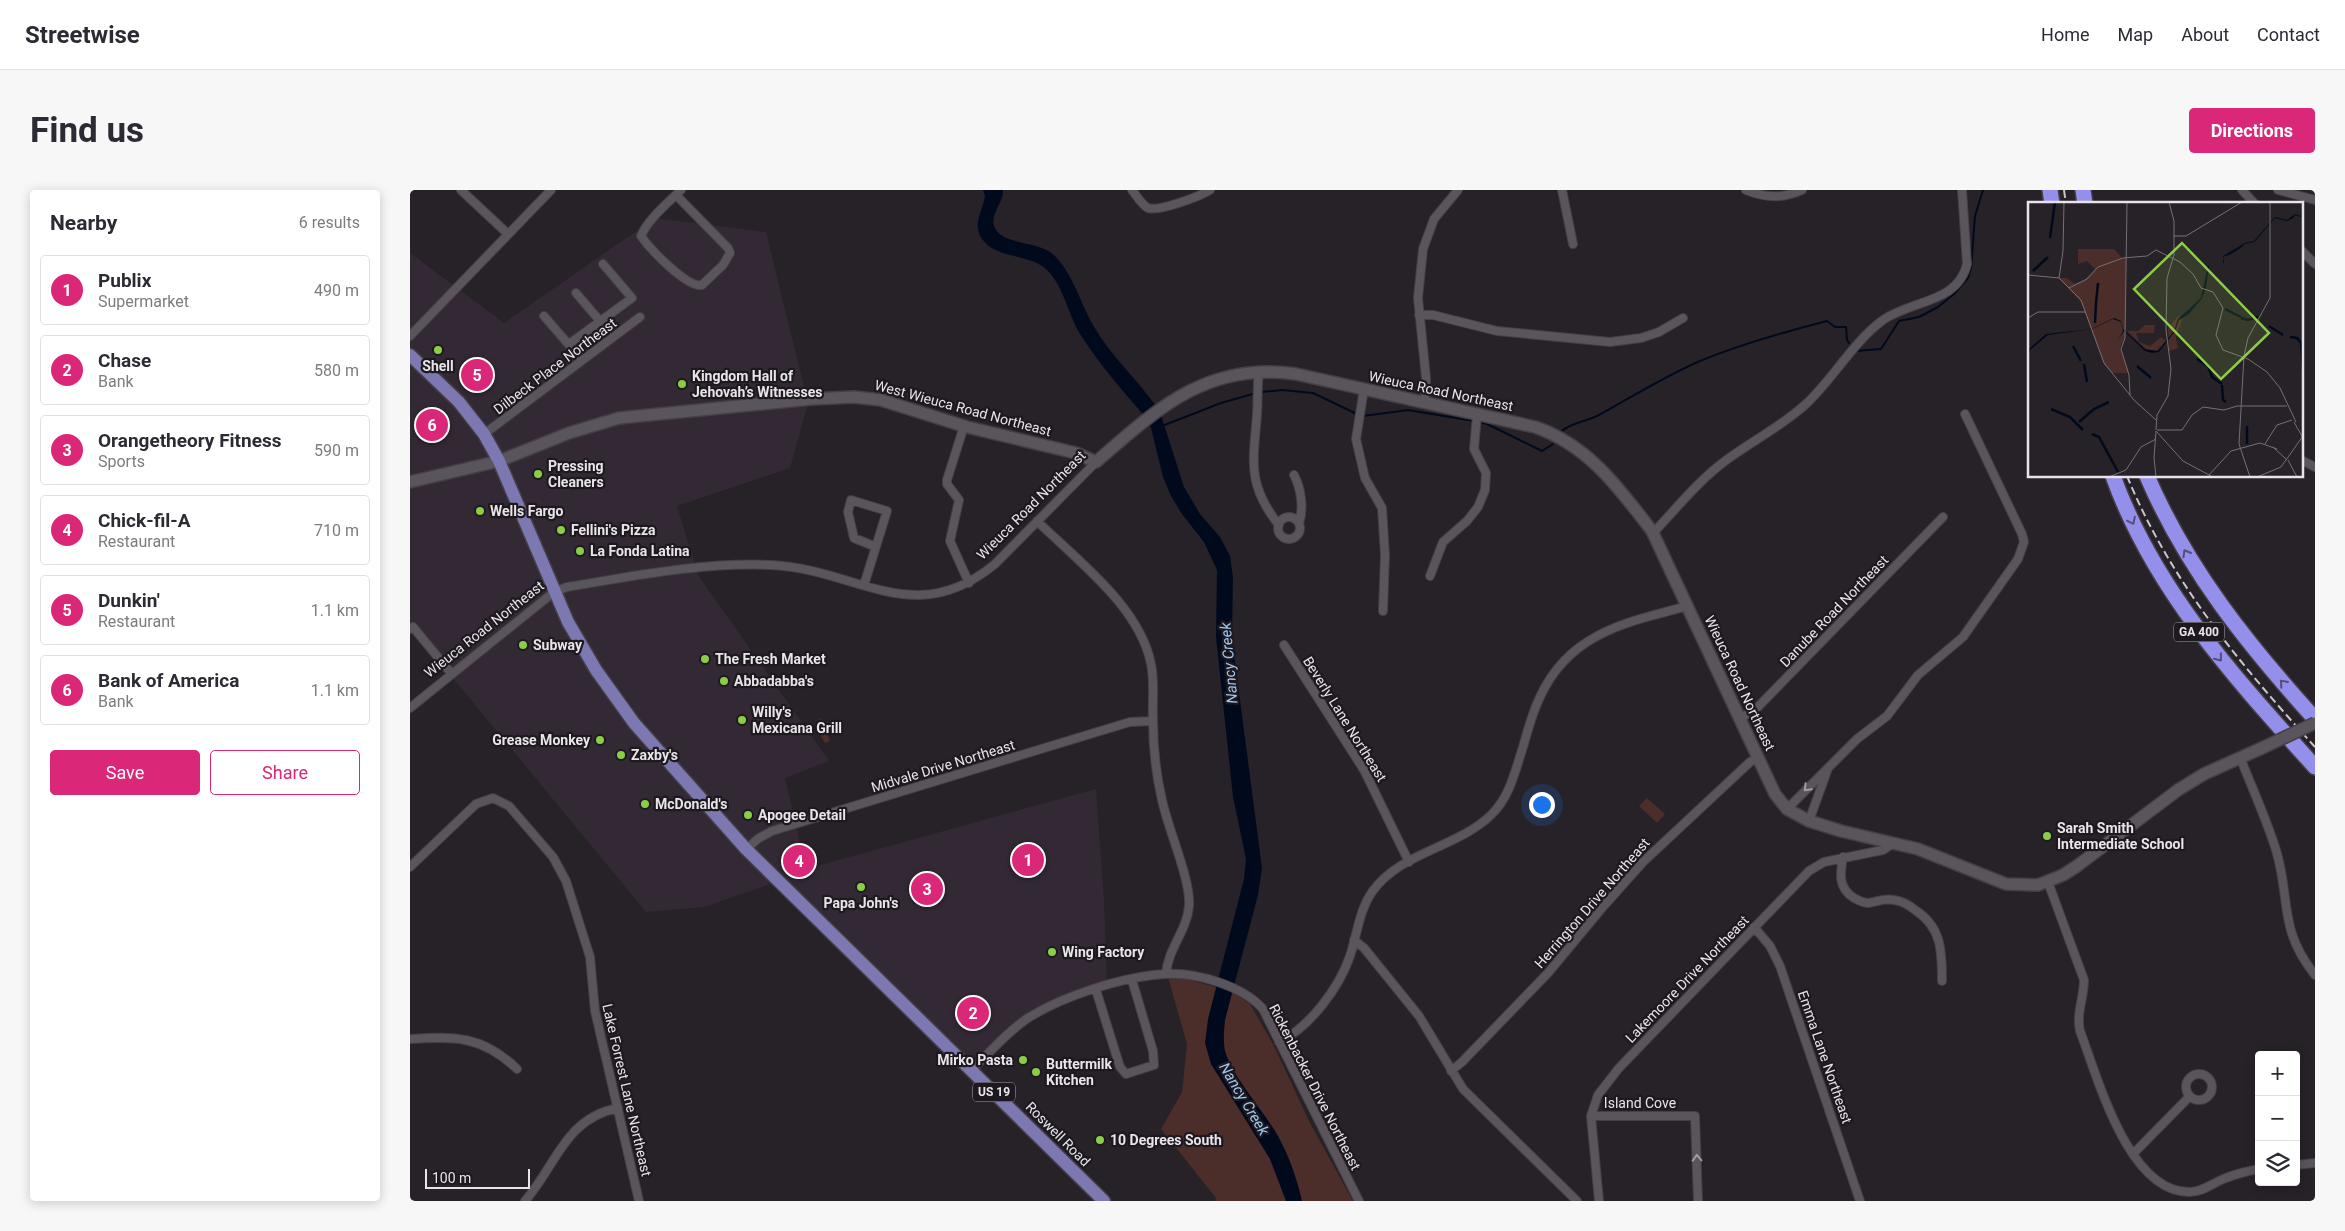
<!DOCTYPE html>
<meta charset="utf-8">
<style>
body{margin:0;font-family:Roboto,sans-serif;background:#f7f7f7;color:#2b2b33}
.controls{position:absolute;right:15px;bottom:15px;display:grid;overflow:hidden;border-radius:5px;box-shadow:0 2px 12px #0003}
.controls button{width:45px;height:45px;display:grid;place-items:center;padding:0;border:0;border-bottom:1px solid #e1e1e2;background:#fff;color:#2b2b33;font:25px sans-serif}
.scale{position:absolute;left:15px;bottom:12px;width:105px;box-sizing:border-box;padding-left:5px;border:2px solid #e8e4e9;border-top:0;font-size:14px;line-height:18px;white-space:nowrap;color:#e8e4e9;-webkit-text-stroke:4px #1d191e;paint-order:stroke}
.you{position:absolute;left:1131px;top:614px;width:18px;height:18px;margin:-12px;border:4px solid #fff;border-radius:50%;background:#1a73e8;box-shadow:0 0 0 8px #1a73e833}
.badge{display:grid;place-items:center;width:32px;height:32px;border-radius:50%;background:#db2777;color:#fff;font-size:16px;font-weight:700}
.pin{position:absolute;translate:-50% -50%;border:2px solid #fff;box-shadow:0 1px 5px #0006}
.list{margin:0;padding:0;list-style:none}
h2{display:flex;justify-content:space-between;align-items:center;height:65px;margin:0;padding:0 20px;font-size:21px}
h2 small{font-size:16px;font-weight:400;color:#7c7c81}
.list li{display:grid;grid-template-columns:32px 1fr auto;gap:15px;align-items:center;box-sizing:border-box;height:70px;margin:0 10px 10px;padding:0 10px;border:1px solid #e1e1e2;border-radius:5px}
.list b{display:block;font-size:19px;white-space:nowrap}
.list p{margin:0;font-size:16px;white-space:nowrap;color:#7c7c81}
.list em{font-size:16px;font-style:normal;color:#7c7c81}
.actions{display:flex;gap:10px;padding:15px 20px}
.actions a{flex:1;padding:11px 0;border:1px solid #db2777;border-radius:5px;text-align:center;font-size:18px;color:#db2777}
.actions .main{background:#db2777;color:#fff}
.icon{flex:none;width:28px;height:28px;fill:none;stroke:currentColor;stroke-width:2;stroke-linecap:round;stroke-linejoin:round}
.map{position:relative;flex:none;width:1905px;height:1011px;overflow:hidden;border-radius:5px}
header{display:flex;align-items:center;gap:30px;box-sizing:border-box;height:70px;padding:0 25px;background:#fff;border-bottom:1px solid #e1e1e2}
header strong{font-size:24px}
nav{display:flex;gap:28px;margin-inline-start:auto;font-size:18px}
.intro{display:flex;align-items:center;justify-content:space-between;box-sizing:border-box;height:120px;padding:0 30px}
h1{margin:0;font-size:35px}
.button{padding:12px 22px;border-radius:5px;background:#db2777;color:#fff;font-size:18px;font-weight:700}
main{display:flex;gap:30px;padding:0 30px}
aside{flex:1;background:#fff;border-radius:5px;box-shadow:0 2px 12px #0003}
.map>svg:first-child{display:block}
</style>
<header>
<strong>Streetwise</strong>
<nav><a>Home</a><a>Map</a><a>About</a><a>Contact</a></nav>
</header>
<div class="intro"><h1>Find us</h1><a class="button">Directions</a></div>
<main>
<aside>
<h2>Nearby<small>6 results</small></h2>
<ul class="list">
<li><span class="badge">1</span><div><b>Publix</b><p>Supermarket</p></div><em>490 m</em></li>
<li><span class="badge">2</span><div><b>Chase</b><p>Bank</p></div><em>580 m</em></li>
<li><span class="badge">3</span><div><b>Orangetheory Fitness</b><p>Sports</p></div><em>590 m</em></li>
<li><span class="badge">4</span><div><b>Chick-fil-A</b><p>Restaurant</p></div><em>710 m</em></li>
<li><span class="badge">5</span><div><b>Dunkin'</b><p>Restaurant</p></div><em>1.1 km</em></li>
<li><span class="badge">6</span><div><b>Bank of America</b><p>Bank</p></div><em>1.1 km</em></li>
</ul>
<div class="actions"><a class="main">Save</a><a>Share</a></div>
</aside>
<div class="map">
<svg width="1905" height="1011" viewBox="0 0 1905 1011">
<rect width="100%" height="100%" fill="#272228"/>
<!-- built -->
<path fill="#322934" d="M 245,28 L 356,42 L 398,213 L 380,278 L 267,316 L 288,385 L 419,571 L 375,588 L 396,679 L 686,599 L 694,711 L 697,792 L 638,813 L 558,879 L 369,691 L 294,717 L 236,722 L 0,436 L 0,63 L 94,133 Z"/>
<!-- green -->
<path fill="#4b2d29" d="M 411,528 L 420,551 L 415,553 L 404,534 Z
M 1237,608 L 1255,624 L 1247,633 L 1229,616 Z
M 758,787 L 773,788 L 798,795 L 826,804 L 840,814 L 863,854 L 900,933 L 943,1011 L 805,1011 L 806,1008 L 751,939 L 772,902 L 777,854 Z"/>
<!-- water -->
<path fill="#000a1c" d="M 573,0 L 593,0 C 594,12 580,24 584,36 C 591,56 629,50 644,65 C 663,84 670,112 683,135 C 700,165 726,188 746,216 L 751,225 L 774,297 L 790,324 L 810,347 L 820,366 L 823,387 L 822,449 L 852,678 L 848,705 L 815,830 C 814,840 813,851 815,861 C 823,888 854,921 868,946 C 879,966 887,989 892,1011 L 876,1011 L 860,969 L 801,874 L 795,853 L 798,829 L 834,689 L 836,669 L 823,607 L 806,447 L 807,380 L 794,352 L 772,324 L 761,306 L 753,287 L 741,238 L 736,228 C 713,201 689,174 670,144 C 658,124 654,97 637,80 C 620,63 587,70 572,49 C 562,34 572,23 575,6 Z"/>
<g fill="none" stroke-linecap="round" stroke-linejoin="round">
<!-- stream -->
<path stroke="#000a1c" stroke-width="2" d="M 1446,161 L 1471,159 L 1489,131 L 1509,127 L 1528,117 L 1544,104 L 1558,88 L 1561,78 L 1565,26 L 1573,0
M 851,202 L 872,200 L 903,203 L 949,225
M 953,226 L 998,220 L 1064,231
M 1069,232 L 1077,234 L 1132,261 L 1143,254
M 752,236 L 811,213 L 846,203
M 1152,241 C 1160,233 1178,231 1189,225 C 1222,207 1255,186 1290,171 C 1331,154 1374,142 1417,131 L 1425,137 L 1436,137 L 1437,150 L 1439,153"/>
<!-- street casing -->
<g stroke="#443f45" stroke-width="10">
<path id="street" d="M 51,0 L 98,44
M 722,0 C 726,5 732,15 738,18 C 749,22 790,6 800,0
M 1152,0 L 1163,54
M 1336,0 C 1355,8 1373,9 1392,0
M 1832,0 L 1845,14
M 1868,0 L 1905,10
M 266,5 L 318,58 L 320,63 L 313,75 L 292,95 C 277,98 240,59 231,46 C 238,29 258,13 271,0
M 1891,60 L 1905,74
M 166,103 L 190,131
M 1009,125 L 1023,125 L 1087,141 L 1200,152 L 1231,148 L 1249,142 L 1273,128
M 134,126 L 172,170
M 0,146 L 141,0
M 159,154 L 222,108 L 193,74
M 849,182 C 847,196 848,210 847,225 C 843,272 837,295 869,335
M 954,199 L 946,249 L 955,288 L 972,318 L 975,365 L 973,421
M 1015,214 L 1016,188 L 1008,108 L 1013,59 L 1024,29 L 1048,0
M 554,236 L 537,290 L 537,294 L 549,310 L 540,351 L 559,393
M 74,244 L 230,127
M 1891,270 L 1905,277
M 884,285 C 891,298 894,319 889,333
M868 338a11 11 0 1 1 22 0a11 11 0 1 1-22 0Z
M 627,331 C 667,370 730,417 741,474 C 745,492 742,512 743,530 C 743,557 746,584 752,610 C 758,639 781,690 779,716 C 777,741 758,758 756,784
M 1243,343 C 1266,319 1288,291 1315,271 C 1342,251 1372,236 1396,214 C 1423,189 1443,152 1473,130 C 1502,110 1548,113 1557,74 L 1552,0
M 1020,386 L 1033,352 L 1057,331 L 1068,317 L 1075,300 L 1076,283 L 1064,259 L 1067,225
M 454,395 L 477,321 L 441,310 L 438,322 L 444,348 L 466,357
M 0,439 L 3,437 L 41,483
M 874,455 L 954,580 L 999,672
M 0,518 L 144,402 L 157,397 C 224,386 293,372 361,375 C 448,379 504,441 585,374 L 686,272
M 1330,528 L 1344,521 L 1533,327
M 1830,567 C 1842,598 1856,628 1866,660 C 1881,710 1868,739 1905,785
M 1377,619 L 1447,549 L 1477,526 L 1508,485 L 1553,447 L 1608,369 L 1614,352 L 1612,344 L 1555,224
M 1399,631 L 1417,581
M 336,659 L 349,648 L 362,641 L 677,545 L 720,532 L 743,531
M 1433,667 C 1430,684 1428,698 1444,708 C 1448,710 1453,713 1458,713 C 1468,712 1472,708 1484,710 C 1492,711 1499,715 1505,720 C 1532,737 1532,762 1532,791
M 0,677 L 66,614 L 83,608 L 99,616 L 143,667 L 156,691 L 180,767 L 185,821 L 229,1011
M 1638,692 L 1674,790 C 1674,808 1666,823 1670,841 C 1688,888 1718,1003 1780,1002 C 1793,1002 1804,992 1816,988 C 1826,984 1838,981 1849,979
M 1344,737 L 1360,756 L 1370,776 L 1450,1011
M 944,750 L 954,758 L 1009,826 L 1053,899 L 1167,1011
M 686,800 L 710,877 L 716,884 L 744,875 L 743,861 L 722,790
M 0,849 C 45,846 73,846 107,879
M 869,852 C 900,837 929,798 940,766 C 947,745 949,721 962,702 C 990,662 1047,658 1081,625 C 1100,607 1105,581 1113,557 C 1118,540 1122,523 1130,507 C 1159,443 1217,432 1278,416
M 562,880 C 580,862 597,842 618,828 C 653,806 714,786 756,784 C 786,782 833,796 853,819 L 949,1011
M 1041,881 L 1052,872 L 1138,783 L 1192,718 L 1234,671 L 1340,572 L 1348,568
M1776 897a13 13 0 1 1 26 0a13 13 0 1 1-26 0Z
M 1181,926 L 1285,926 L 1288,1011
M 1723,964 L 1780,906
M 1886,975 L 1905,973
M 115,1011 C 146,976 155,928 208,918
M 1189,1011 L 1181,926 L 1188,905 L 1209,878 L 1399,681 L 1414,672 L 1473,660 L 1484,653"/>
</g>
<!-- secondary casing -->
<g stroke="#443f45" stroke-width="14">
<path id="secondary" d="M 0,292 L 89,271 L 159,243 L 209,228 L 401,209 L 444,207 L 471,210 L 557,237 L 666,263 L 686,272 C 748,218 798,171 886,184 L 1125,237 C 1178,255 1209,298 1242,341 L 1365,604 L 1377,619 L 1399,631 L 1431,641 L 1508,659 L 1596,694 L 1628,695 L 1653,685 L 1667,676 L 1768,600 L 1794,584 L 1852,558"/>
</g>
<!-- primary casing -->
<g stroke="#443f45" stroke-width="15">
<path id="primary" d="M 0,165 L 49,212 L 74,244 L 89,271 L 158,432 L 186,480 L 224,533 L 336,659 L 694,1011"/>
</g>
<!-- highway casing -->
<g stroke="#443f45" stroke-width="18">
<path id="highway" d="M 1640,0 L 1642,14
M 1673,0 L 1675,14
M 1703,286 C 1744,400 1826,489 1905,577
M 1737,286 C 1777,379 1838,455 1905,529"/>
</g>
<!-- street -->
<use href="#street" stroke="#5a555c" stroke-width="8"/>
<!-- secondary -->
<use href="#secondary" stroke="#5a555c" stroke-width="11"/>
<!-- primary -->
<use href="#primary" stroke="#7d78b2" stroke-width="12"/>
<!-- highway -->
<use href="#highway" stroke="#958fec" stroke-width="15"/>
<!-- rail -->
<path stroke="#c9c5ca" stroke-width="2" stroke-dasharray="8 4" stroke-linecap="butt" d="M 1654,0 L 1656,14
M 1717,286 C 1760,391 1830,474 1905,557"/>
<!-- secondary-bridge casing -->
<g stroke="#443f45" stroke-width="14" stroke-linecap="butt">
<path id="secondary-bridge" d="M 1852,558 L 1905,533"/>
</g>
<!-- secondary-bridge -->
<use href="#secondary-bridge" stroke="#5a555c" stroke-width="11"/>
</g>
<!-- one-way arrows -->
<defs><path id="oneway-chevron" d="M-2-3.5L2.5 0L-2 3.5" fill="none" stroke-width="1.6" stroke-linecap="round" stroke-linejoin="round" transform="scale(1.25)"/></defs>
<g stroke="#534e7b">
<use href="#oneway-chevron" transform="translate(1722 331) rotate(64)"/>
<use href="#oneway-chevron" transform="translate(1776 363) rotate(-120)"/>
<use href="#oneway-chevron" transform="translate(1809 468) rotate(51)"/>
<use href="#oneway-chevron" transform="translate(1873 493) rotate(-131)"/>
</g>
<g stroke="#a19ca2">
<use href="#oneway-chevron" transform="translate(1397 598) rotate(134)"/>
<use href="#oneway-chevron" transform="translate(1287 968) rotate(-92)"/>
</g>
<!-- markers -->
<g fill="#8bce46" stroke="#1d191e" stroke-width="2">
<circle cx="28" cy="160" r="5"/>
<circle cx="272" cy="194" r="5"/>
<circle cx="128" cy="284" r="5"/>
<circle cx="70" cy="321" r="5"/>
<circle cx="151" cy="340" r="5"/>
<circle cx="170" cy="361" r="5"/>
<circle cx="113" cy="455" r="5"/>
<circle cx="295" cy="469" r="5"/>
<circle cx="314" cy="491" r="5"/>
<circle cx="332" cy="530" r="5"/>
<circle cx="190" cy="550" r="5"/>
<circle cx="211" cy="565" r="5"/>
<circle cx="235" cy="614" r="5"/>
<circle cx="338" cy="625" r="5"/>
<circle cx="1637" cy="646" r="5"/>
<circle cx="451" cy="697" r="5"/>
<circle cx="642" cy="762" r="5"/>
<circle cx="613" cy="870" r="5"/>
<circle cx="626" cy="882" r="5"/>
<circle cx="690" cy="950" r="5"/>
</g>
<g text-anchor="middle" stroke-width="4.5" stroke-linejoin="round" paint-order="stroke">
<!-- shield labels -->
<g fill="#1d191e" stroke="#aba7ac" stroke-width="1">
<rect x="1764" y="432.5" width="50" height="19" rx="4"/>
<rect x="563" y="892.5" width="42" height="19" rx="4"/>
</g>
<g font-size="12" font-weight="bold" fill="#e8e4e9">
<text x="1789" y="446">GA 400</text>
<text x="584" y="906">US 19</text>
</g>
<!-- poi labels -->
<g font-size="14" font-weight="bold" fill="#e8e4e9" stroke="#1d191e" text-anchor="start">
<text x="28" y="181" text-anchor="middle">Shell</text>
<text x="282" y="191">Kingdom Hall of<tspan x="282" dy="16">Jehovah’s Witnesses</tspan></text>
<text x="138" y="281">Pressing<tspan x="138" dy="16">Cleaners</tspan></text>
<text x="80" y="326">Wells Fargo</text>
<text x="161" y="345">Fellini's Pizza</text>
<text x="180" y="366">La Fonda Latina</text>
<text x="123" y="460">Subway</text>
<text x="305" y="474">The Fresh Market</text>
<text x="324" y="496">Abbadabba's</text>
<text x="342" y="527">Willy's<tspan x="342" dy="16">Mexicana Grill</tspan></text>
<text x="180" y="555" text-anchor="end">Grease Monkey</text>
<text x="221" y="570">Zaxby's</text>
<text x="245" y="619">McDonald's</text>
<text x="348" y="630">Apogee Detail</text>
<text x="1647" y="643">Sarah Smith<tspan x="1647" dy="16">Intermediate School</tspan></text>
<text x="451" y="718" text-anchor="middle">Papa John's</text>
<text x="652" y="767">Wing Factory</text>
<text x="603" y="875" text-anchor="end">Mirko Pasta</text>
<text x="636" y="879">Buttermilk<tspan x="636" dy="16">Kitchen</tspan></text>
<text x="700" y="955">10 Degrees South</text>
</g>
<!-- street labels -->
<g font-size="14" fill="#e8e4e9" stroke="#1d191e">
<text transform="translate(145 176) rotate(-37)" y="5">Dilbeck Place Northeast</text>
<text transform="translate(1031 201) rotate(12)" y="5">Wieuca Road Northeast</text>
<text transform="translate(553 218) rotate(15)" y="5">West Wieuca Road Northeast</text>
<text transform="translate(621 315) rotate(-45)" y="5">Wieuca Road Northeast</text>
<text transform="translate(1424 421) rotate(-46)" y="5">Danube Road Northeast</text>
<text transform="translate(74 439) rotate(-38)" y="5">Wieuca Road Northeast</text>
<text transform="translate(1330 493) rotate(65)" y="5">Wieuca Road Northeast</text>
<text transform="translate(935 529) rotate(58)" y="5">Beverly Lane Northeast</text>
<text transform="translate(533 576) rotate(-17)" y="5">Midvale Drive Northeast</text>
<text transform="translate(1182 713) rotate(-49)" y="5">Herrington Drive Northeast</text>
<text transform="translate(1277 789) rotate(-46)" y="5">Lakemoore Drive Northeast</text>
<text transform="translate(1415 867) rotate(71)" y="5">Emma Lane Northeast</text>
<text transform="translate(905 897) rotate(63)" y="5">Rickenbacker Drive Northeast</text>
<text transform="translate(217 900) rotate(77)" y="5">Lake Forrest Lane Northeast</text>
<text x="1230" y="918">Island Cove</text>
<text transform="translate(648 944) rotate(45)" y="5">Roswell Road</text>
</g>
<!-- water labels -->
<g font-size="15" font-style="italic" fill="#9fc8f4" stroke="#1d191e">
<text transform="translate(819 473) rotate(-95)" y="5">Nancy Creek</text>
<text transform="translate(834 909) rotate(59)" y="5">Nancy Creek</text>
</g>
</g>
<!-- overview -->
<g transform="translate(1618 12)">
<rect width="275" height="275" fill="#272228"/>
<path d="M 50,47 L 86,47 L 94,56 L 98,55 L 97,135 L 92,146 L 101,171 L 84,171 L 76,162 L 53,100 L 31,76 L 39,76 L 47,82 L 56,78 L 67,67 L 59,59 L 50,62 ZM 151,113 L 154,118 L 148,136 L 150,146 L 141,149 L 140,126 ZM 117,123 L 127,123 L 126,131 L 108,131 L 111,140 L 122,144 L 133,135 L 138,139 L 127,150 L 119,148 L 99,129 L 110,129 Z" fill="#4b2d29"/>
<path d="M 275,9 L 272,15 L 267,13 L 265,16 L 259,19 L 247,16 L 229,37 L 226,40 L 217,42 L 211,47 L 203,52 L 195,55 L 196,60 L 195,62 L 181,64 L 178,86 L 174,96 L 161,112 L 151,118 L 147,129 L 131,150 L 124,151 L 117,149 L 96,129 L 90,138 L 95,129 L 93,120 L 85,117 L 64,127 L 20,133 L 2,148 L 0,155 L 1,147 L 18,132 L 63,127 L 86,116 L 93,119 L 95,127 L 117,147 L 130,149 L 146,129 L 150,117 L 173,96 L 180,64 L 195,62 L 195,54 L 217,41 L 226,39 L 247,15 L 259,18 L 267,12 L 272,14 Z" fill="#000a1c"/>
<path fill="none" stroke="#000a1c" stroke-width="2.5" d="M 22,36 L 27,0M 5,69 L 20,55M 68,101 L 70,81M 197,107 L 213,115M 213,116 L 220,118 L 230,115M 67,121 L 68,101M 241,124 L 255,133M 262,135 L 269,136 L 273,141 L 275,169M 45,144 L 53,159M 169,157 L 180,164 L 184,175 L 194,182M 56,162 L 59,180M 109,164 L 123,176M 194,183 L 195,198 L 198,200M 23,207 L 42,215 L 55,228M 51,220 L 66,207 L 81,200M 219,224 L 219,242M 64,232 L 71,235 L 90,270"/>
<path fill="none" stroke="#747075" stroke-width="1" d="M 36,0 L 35,49 L 31,76 L 53,98 L 76,161 L 106,198 L 128,218M 99,0 L 97,136 L 93,147 L 101,173 L 102,193M 146,34 L 158,34 L 214,0M 0,73 L 31,76M 41,86 L 59,77 L 70,65 L 95,56 L 119,54 L 128,48 L 152,60 L 165,72 L 173,86 L 185,90 L 195,106 L 188,133 L 195,148 L 220,157 L 239,170 L 252,186 L 268,220M 0,116 L 10,110 L 57,110M 266,220 L 275,236M 128,228 L 129,213 L 140,194 L 143,167 L 138,128 L 139,76 L 146,53 L 146,19 L 141,0M 129,228 L 154,228 L 164,213 L 175,205 L 196,208 L 209,204 L 259,204M 128,229 L 155,259 L 183,274M 128,229 L 126,256 L 128,275M 237,242 L 249,223 L 264,218M 245,245 L 259,258M 260,258 L 269,275M 181,273 L 203,249 L 232,241 L 249,247M 81,275 L 98,268 L 113,245 L 128,237M 222,275 L 211,242 L 216,154 L 220,136 L 242,96 L 242,0M 229,275 L 253,265 L 275,234"/>
<path fill="#8bce46" fill-opacity="0.15" stroke="#8bce46" stroke-width="2.5" d="M 154,41 L 241,131 L 193,177 L 106,87 Z"/>
<rect width="275" height="275" fill="none" stroke="#e8e4e9" stroke-width="2.5"/>
</g>
</svg>
<div class="controls">
<button>+</button>
<button>−</button>
<button><svg class="icon" aria-label="layers" viewBox="0 0 24 24"><path d="M12 4l9 5-9 5-9-5zM3 14l9 5 9-5"/></svg></button>
</div>
<div class="scale">100 m</div>
<div class="you"></div>
<div class="pin badge" style="left:618px;top:670px">1</div>
<div class="pin badge" style="left:563px;top:823px">2</div>
<div class="pin badge" style="left:517px;top:699px">3</div>
<div class="pin badge" style="left:389px;top:671px">4</div>
<div class="pin badge" style="left:67px;top:185px">5</div>
<div class="pin badge" style="left:22px;top:235px">6</div>
</div>
</main>
